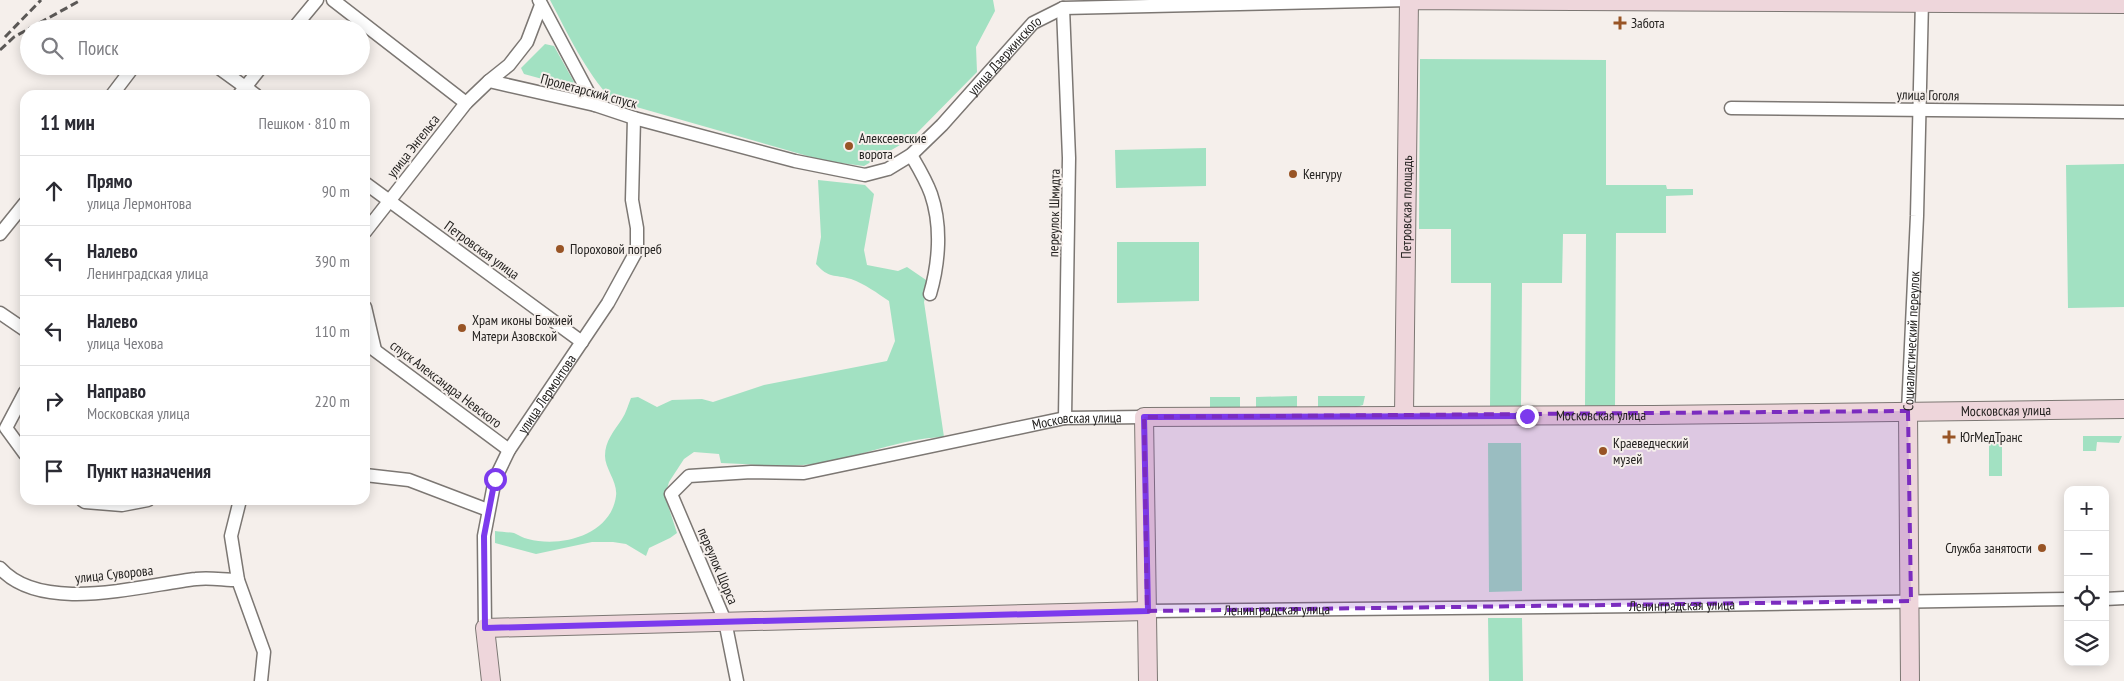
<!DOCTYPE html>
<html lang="ru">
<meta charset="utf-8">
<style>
body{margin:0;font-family:"PT Sans Narrow",sans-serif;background:#f7f7f7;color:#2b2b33}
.controls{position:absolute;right:15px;bottom:15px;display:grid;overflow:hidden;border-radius:10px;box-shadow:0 2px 12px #0003}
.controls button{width:45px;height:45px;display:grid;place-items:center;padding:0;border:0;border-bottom:1px solid #e1e1e2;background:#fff;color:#2b2b33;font:25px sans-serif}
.stop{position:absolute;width:15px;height:15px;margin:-11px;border:4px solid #7c3aed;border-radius:50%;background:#fff}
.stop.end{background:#7c3aed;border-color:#fff;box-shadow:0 1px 5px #0008}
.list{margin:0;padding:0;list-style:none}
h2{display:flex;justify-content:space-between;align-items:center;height:65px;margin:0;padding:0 20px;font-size:21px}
h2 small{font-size:16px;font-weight:400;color:#7c7c81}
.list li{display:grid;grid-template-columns:32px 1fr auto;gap:15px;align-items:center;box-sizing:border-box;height:70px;padding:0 20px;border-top:1px solid #e1e1e2}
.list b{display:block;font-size:19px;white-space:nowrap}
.list p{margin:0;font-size:16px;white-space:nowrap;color:#7c7c81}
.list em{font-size:16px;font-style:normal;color:#7c7c81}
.icon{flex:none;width:28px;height:28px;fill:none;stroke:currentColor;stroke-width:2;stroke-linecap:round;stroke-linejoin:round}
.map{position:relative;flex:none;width:2124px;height:681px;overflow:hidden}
.search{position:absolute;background:#fff;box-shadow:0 2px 12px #0003;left:20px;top:20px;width:350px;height:55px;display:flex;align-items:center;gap:12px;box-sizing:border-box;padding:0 18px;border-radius:28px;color:#7c7c81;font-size:19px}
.panel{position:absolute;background:#fff;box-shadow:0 2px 12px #0003;left:20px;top:90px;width:350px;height:415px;border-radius:15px}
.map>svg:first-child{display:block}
</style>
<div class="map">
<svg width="2124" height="681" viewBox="0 0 2124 681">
<rect width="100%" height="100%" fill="#f5efeb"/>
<!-- green -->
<path fill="#a2e1c2" d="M 550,0 L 993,0 L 995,11 L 976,47 L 977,72 L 912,138 L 864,166 L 825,161 L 612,100 C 585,71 568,34 550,0 Z
M 545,44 L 554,46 L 574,82 L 568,86 L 524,74 L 521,68 Z
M 1420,59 L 1606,60 L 1606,185 L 1666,185 L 1667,189 L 1693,189 L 1693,195 L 1666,196 L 1666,233 L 1616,233 L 1615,407 L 1585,406 L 1586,234 L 1563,234 L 1562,283 L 1522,283 L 1521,406 L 1490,406 L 1491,283 L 1451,283 L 1451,229 L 1419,229 Z
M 1206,148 L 1206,186 L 1116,188 L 1115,150 Z
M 2124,164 L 2124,307 L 2068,308 L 2066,165 Z
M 818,180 L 865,185 L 874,194 L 864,250 L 867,265 L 898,271 L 907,267 L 929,282 L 924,302 L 944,437 C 899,438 857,459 813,464 C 783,468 751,464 721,463 L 719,454 L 694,452 L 684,459 L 669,482 L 665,496 L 677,533 L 670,538 L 649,548 L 646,556 L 626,544 L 613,542 L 592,542 L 536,554 L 495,543 L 495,531 C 501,532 508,532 514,533 C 519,535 523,538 528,539 C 561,548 611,535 616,496 C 618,482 605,469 605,456 C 605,441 614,431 622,419 C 626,413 628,405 631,398 L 638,397 L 657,407 L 672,400 L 702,399 L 713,402 L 764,385 L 887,361 L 895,341 L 889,301 C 877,293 865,284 851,279 C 834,274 829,279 816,264 L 821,237 Z
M 1117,242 L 1199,242 L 1199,301 L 1117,303 Z
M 1297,396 L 1297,408 L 1256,409 L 1256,397 Z
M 1318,396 L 1365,396 L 1363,405 L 1353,408 L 1318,408 Z
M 1210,397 L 1240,397 L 1240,409 L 1210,409 Z
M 1989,435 L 2002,435 L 2002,476 L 1989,476 Z
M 2083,436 L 2122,436 L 2119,443 L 2097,442 L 2096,451 L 2083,451 Z
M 1488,443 L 1521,443 L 1522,591 L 1489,592 Z
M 1488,618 L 1522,618 L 1523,681 L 1489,681 Z"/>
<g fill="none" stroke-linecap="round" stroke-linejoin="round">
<!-- street casing -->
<g stroke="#7c7773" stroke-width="15">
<g id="street">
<path d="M 333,0 L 466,103"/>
<path d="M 539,0 L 595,105"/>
<path d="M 1063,8 L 1069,158 L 1065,418"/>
<path d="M 293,29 L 317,0"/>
<path d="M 216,66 L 256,95"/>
<path d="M 489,81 L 509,65 L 527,42 L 541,5"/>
<path d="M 112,95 L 134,66"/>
<path d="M 239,95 L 262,66"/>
<path d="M 1731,108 L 2124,112"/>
<path d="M 911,155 C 918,167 926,180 931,194 C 942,226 939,263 930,294"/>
<path d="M 365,183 L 582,342"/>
<path id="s1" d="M 365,232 L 466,103 L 489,81 L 595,105 L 634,118 L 795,161 L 865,175 L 888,169 L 911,155 L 942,125 L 1033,23 L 1063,8 L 1409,0"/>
<path d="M 0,234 L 25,203"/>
<path d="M 365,307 L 375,350"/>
<path d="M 0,313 L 25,330"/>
<path d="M 365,343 L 509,450"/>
<path d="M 25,392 L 6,428 L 25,454"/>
<path id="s2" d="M 1908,411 L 1917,216 L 1922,0"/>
<path d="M 365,475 L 409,480 L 488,510"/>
<path d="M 82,500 L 85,502 L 122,505 L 148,500"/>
<path d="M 240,500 L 231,536 L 238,580 L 264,652 L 261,681"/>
<path d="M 0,568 C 42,615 142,585 196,579 C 209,577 224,580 238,580"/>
<path d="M 2105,599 L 2124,598"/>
<path id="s3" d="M 1147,611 L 1641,606 L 2068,599"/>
<path id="s4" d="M 485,628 L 484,536 L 495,479 L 509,450 L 608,303 L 637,250 L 637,228 L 632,200 L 634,118"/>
<path id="s5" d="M 737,681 L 725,621 L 671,494 L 689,476 L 751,472 L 804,473 L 1065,418 L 1144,417"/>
</g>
</g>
<!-- secondary casing -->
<g stroke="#7c7773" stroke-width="20">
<g id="secondary">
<path d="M 1908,411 L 1910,681"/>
<path id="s6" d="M 1404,415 L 1409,0 L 2124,4"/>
<path d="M 491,681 L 485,628 L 1147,611"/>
<path id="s7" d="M 1148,681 L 1144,417 L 1653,415 L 2124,409"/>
</g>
</g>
<!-- street -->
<use href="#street" stroke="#fff" stroke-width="12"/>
<!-- secondary -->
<use href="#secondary" stroke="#eed6db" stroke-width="18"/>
<!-- rail -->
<path stroke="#5b5856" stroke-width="3" stroke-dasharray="8 4" stroke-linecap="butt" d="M 5,37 L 41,0
M 0,50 L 14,37 L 81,0"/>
</g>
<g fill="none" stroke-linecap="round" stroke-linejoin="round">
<!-- route -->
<path stroke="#7c3aed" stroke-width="6" d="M 495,479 L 484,536 L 485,628 L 1148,611 L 1144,417 L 1527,416"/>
</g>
<!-- marked area -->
<path fill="#7b2cbf" fill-opacity="0.2" stroke="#7b2cbf" stroke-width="4" stroke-dasharray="10 6" stroke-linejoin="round" d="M 1908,411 L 1911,601 L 1147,611 L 1144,417 Z"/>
<!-- markers -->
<g fill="#985425" stroke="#f5efeb" stroke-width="2">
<path d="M1617.5 15.5h5v5h5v5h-5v5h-5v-5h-5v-5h5z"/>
<circle cx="849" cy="146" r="5"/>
<circle cx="1293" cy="174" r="5"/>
<circle cx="560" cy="249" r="5"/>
<circle cx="462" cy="328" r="5"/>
<path d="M1946.5 429.5h5v5h5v5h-5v5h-5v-5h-5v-5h5z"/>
<circle cx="1603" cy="451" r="5"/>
<circle cx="2042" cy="548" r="5"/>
</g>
<g text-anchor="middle" stroke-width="4" stroke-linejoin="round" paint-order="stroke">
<!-- poi labels -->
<g font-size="14" fill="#242220" stroke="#f5efeb" text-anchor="start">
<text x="1631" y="28">Забота</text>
<text x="859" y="143">Алексеевские<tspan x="859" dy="16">ворота</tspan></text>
<text x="1303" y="179">Кенгуру</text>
<text x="570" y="254">Пороховой погреб</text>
<text x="472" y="325">Храм иконы Божией<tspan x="472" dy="16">Матери Азовской</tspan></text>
<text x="1960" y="442">ЮгМедТранс</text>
<text x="1613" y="448">Краеведческий<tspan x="1613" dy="16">музей</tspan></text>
<text x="2032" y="553" text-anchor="end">Служба занятости</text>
</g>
<!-- street labels -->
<g font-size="14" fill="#242220" stroke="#f5efeb">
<text dy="5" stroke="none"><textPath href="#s1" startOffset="771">улица Дзержинского</textPath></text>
<text transform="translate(589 91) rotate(15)" y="5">Пролетарский спуск</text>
<text transform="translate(1928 95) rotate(1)" y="5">улица Гоголя</text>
<text transform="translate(413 146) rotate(-52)" y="5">улица Энгельса</text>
<text dy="5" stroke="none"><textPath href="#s6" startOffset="208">Петровская площадь</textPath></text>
<text transform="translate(1054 213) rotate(-89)" y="5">переулок Шмидта</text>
<text transform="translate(482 250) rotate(36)" y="5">Петровская улица</text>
<text dy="5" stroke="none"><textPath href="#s2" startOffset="70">Социалистический переулок</textPath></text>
<text transform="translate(446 384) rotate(37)" y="5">спуск Александра Невского</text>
<text dy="5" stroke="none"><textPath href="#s4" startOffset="250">улица Лермонтова</textPath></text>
<text dy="5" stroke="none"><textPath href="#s7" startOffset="1126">Московская улица</textPath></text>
<text dy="5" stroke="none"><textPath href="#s7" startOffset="721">Московская улица</textPath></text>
<text dy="5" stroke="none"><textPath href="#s5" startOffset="618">Московская улица</textPath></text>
<text transform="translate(718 566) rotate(67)" y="5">переулок Щорса</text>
<text transform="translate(114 574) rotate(-6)" y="5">улица Суворова</text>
<text dy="5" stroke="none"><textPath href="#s3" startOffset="535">Ленинградская улица</textPath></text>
<text dy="5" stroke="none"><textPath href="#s3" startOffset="130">Ленинградская улица</textPath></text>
</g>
</g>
</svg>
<div class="controls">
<button>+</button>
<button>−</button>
<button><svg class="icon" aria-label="locate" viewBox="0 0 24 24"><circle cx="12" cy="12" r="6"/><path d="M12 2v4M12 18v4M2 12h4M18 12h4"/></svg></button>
<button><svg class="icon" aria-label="layers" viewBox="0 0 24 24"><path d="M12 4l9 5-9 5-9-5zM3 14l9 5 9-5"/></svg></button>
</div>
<div class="stop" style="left:495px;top:479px"></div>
<div class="stop end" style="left:1527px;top:416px"></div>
<div class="search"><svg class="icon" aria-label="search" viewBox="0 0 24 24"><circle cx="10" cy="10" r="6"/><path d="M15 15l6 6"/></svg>Поиск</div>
<section class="panel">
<h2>11 мин<small>Пешком · 810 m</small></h2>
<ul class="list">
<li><svg class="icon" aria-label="ahead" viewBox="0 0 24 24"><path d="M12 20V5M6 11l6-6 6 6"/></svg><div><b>Прямо</b><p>улица Лермонтова</p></div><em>90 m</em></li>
<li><svg class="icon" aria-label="left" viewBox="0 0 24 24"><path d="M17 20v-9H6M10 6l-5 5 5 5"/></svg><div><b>Налево</b><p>Ленинградская улица</p></div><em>390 m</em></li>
<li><svg class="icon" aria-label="left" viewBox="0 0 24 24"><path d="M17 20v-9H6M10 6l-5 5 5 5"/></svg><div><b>Налево</b><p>улица Чехова</p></div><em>110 m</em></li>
<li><svg class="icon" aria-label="right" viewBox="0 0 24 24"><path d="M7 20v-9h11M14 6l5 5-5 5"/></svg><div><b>Направо</b><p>Московская улица</p></div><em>220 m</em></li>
<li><svg class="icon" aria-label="arrive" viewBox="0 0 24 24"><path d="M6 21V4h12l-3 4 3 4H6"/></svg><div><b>Пункт назначения</b></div></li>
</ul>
</section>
</div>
